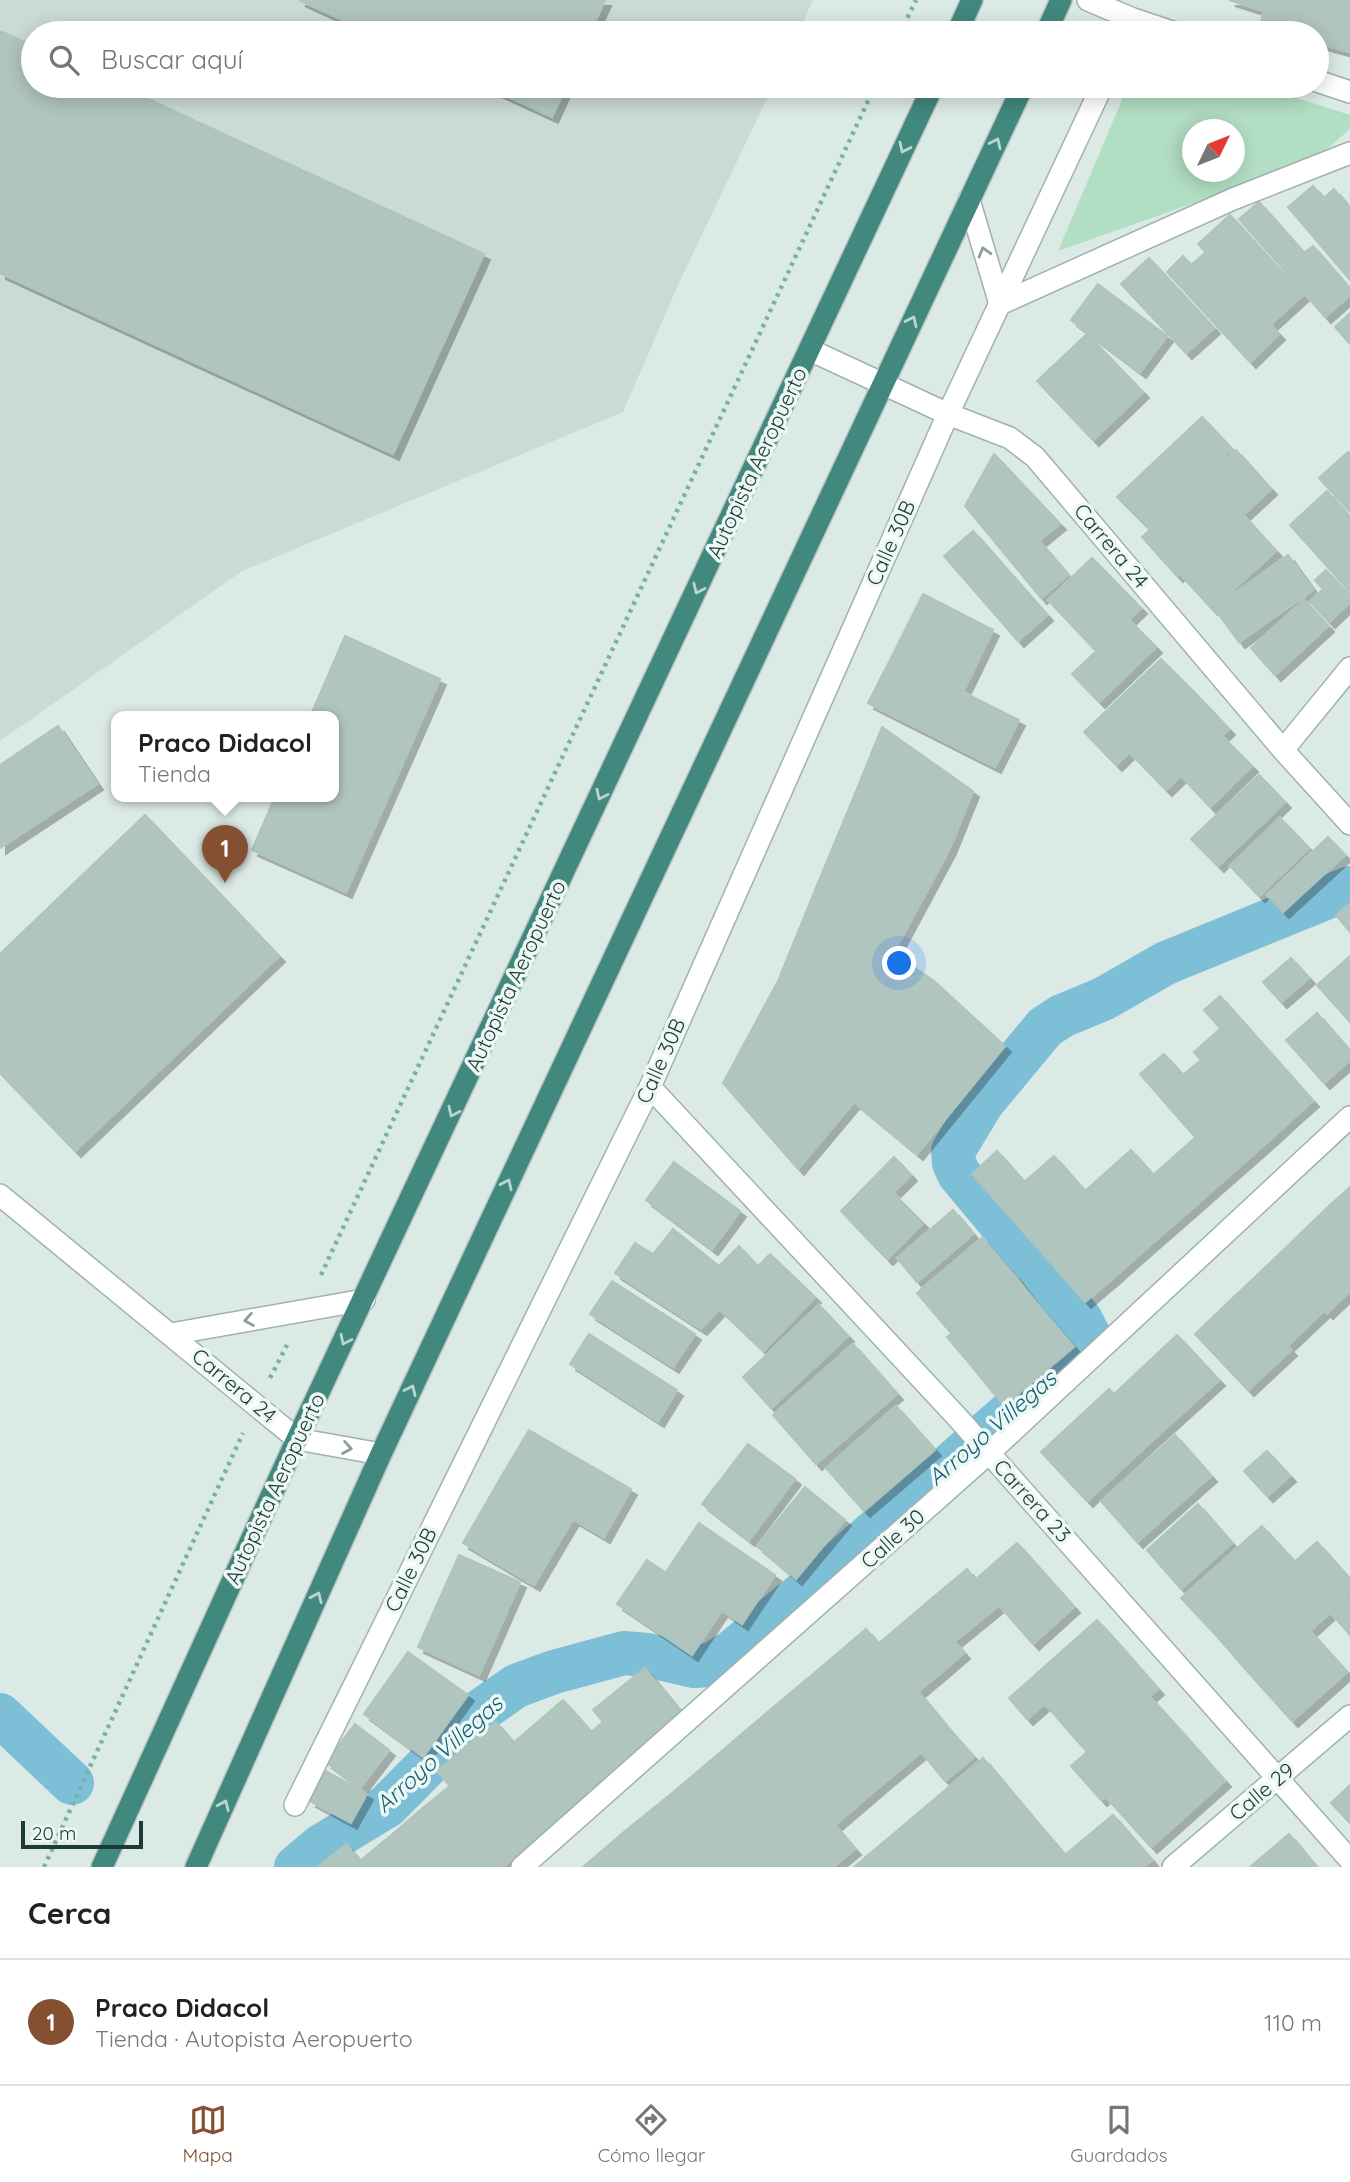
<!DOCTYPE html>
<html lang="es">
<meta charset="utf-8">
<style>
body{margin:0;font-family:Quicksand,sans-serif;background:#f2f2f2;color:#222}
.compass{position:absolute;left:1182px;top:119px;width:63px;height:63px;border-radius:50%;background:#fff;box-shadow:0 4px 18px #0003;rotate:47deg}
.scale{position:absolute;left:21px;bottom:18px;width:122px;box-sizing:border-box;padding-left:7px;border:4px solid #1d3b36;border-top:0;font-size:19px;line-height:24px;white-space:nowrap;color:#1d3b36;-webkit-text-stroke:5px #edf7f3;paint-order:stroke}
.you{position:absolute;left:900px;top:964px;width:24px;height:24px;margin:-18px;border:5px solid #fff;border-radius:50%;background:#1a73e8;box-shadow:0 0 0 10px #1a73e833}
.badge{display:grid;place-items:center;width:46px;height:46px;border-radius:50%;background:#854f32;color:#fff;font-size:23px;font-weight:700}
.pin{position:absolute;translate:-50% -58px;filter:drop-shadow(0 2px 4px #0008)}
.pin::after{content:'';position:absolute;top:37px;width:24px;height:21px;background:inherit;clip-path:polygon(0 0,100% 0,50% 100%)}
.popup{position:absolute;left:111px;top:711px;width:228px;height:91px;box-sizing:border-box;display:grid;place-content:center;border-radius:14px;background:#fff;filter:drop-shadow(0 2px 5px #0005);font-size:23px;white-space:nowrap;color:#767676}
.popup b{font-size:26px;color:#222}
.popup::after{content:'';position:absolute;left:50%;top:100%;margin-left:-14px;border:14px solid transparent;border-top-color:#fff}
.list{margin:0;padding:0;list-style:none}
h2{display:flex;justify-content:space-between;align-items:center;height:91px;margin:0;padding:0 28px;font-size:30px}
h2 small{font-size:23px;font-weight:400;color:#767676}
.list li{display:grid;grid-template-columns:46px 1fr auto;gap:21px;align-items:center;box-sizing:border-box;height:126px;padding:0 28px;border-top:2px solid #e0e0e0}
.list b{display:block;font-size:26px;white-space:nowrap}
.list p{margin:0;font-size:23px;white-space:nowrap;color:#767676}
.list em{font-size:23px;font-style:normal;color:#767676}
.icon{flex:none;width:38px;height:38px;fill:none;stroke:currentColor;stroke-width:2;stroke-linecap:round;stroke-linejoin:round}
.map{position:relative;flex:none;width:1350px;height:1867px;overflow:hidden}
.search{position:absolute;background:#fff;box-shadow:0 4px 18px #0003;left:21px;right:21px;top:21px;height:77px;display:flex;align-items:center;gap:18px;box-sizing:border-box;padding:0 24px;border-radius:38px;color:#767676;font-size:26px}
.sheet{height:217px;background:#fff}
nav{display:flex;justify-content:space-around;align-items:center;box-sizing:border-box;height:98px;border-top:2px solid #e0e0e0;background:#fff;font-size:19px;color:#767676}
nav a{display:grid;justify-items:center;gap:4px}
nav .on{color:#854f32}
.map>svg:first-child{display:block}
</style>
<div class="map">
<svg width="1350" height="1867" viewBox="0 0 1350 1867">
<defs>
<filter id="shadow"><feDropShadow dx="6" dy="6" stdDeviation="0" flood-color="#0004"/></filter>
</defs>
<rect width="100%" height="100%" fill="#dceae6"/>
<!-- built -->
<path fill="#cadad5" d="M 0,0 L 813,0 L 798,33 L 33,33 L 33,86 L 773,86 L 678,285 L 623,412 L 242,571 L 0,741 Z"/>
<!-- green -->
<path fill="#b2dec3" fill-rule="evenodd" d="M 1128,86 L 1259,86 L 1350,115 L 1350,129 L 1318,157 L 1231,190 L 1058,251 ZM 1192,130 L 1234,130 L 1234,172 L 1192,172 Z"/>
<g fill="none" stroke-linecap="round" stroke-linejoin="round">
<!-- canal -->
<path stroke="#7dbfd6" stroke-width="44" d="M 0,1715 L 72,1783
M 296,1867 L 321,1846 L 387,1806 L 483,1709 L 516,1686 L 554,1672 L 624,1653 L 647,1655 L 694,1666 L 711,1665 L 733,1651 L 824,1576 L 1083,1348 L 1088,1334 L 1081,1320 L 959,1174 L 954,1163 L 953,1151 L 982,1103 L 1045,1027 L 1062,1016 L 1103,999 L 1166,963 L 1350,888"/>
</g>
<!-- building -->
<path fill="#b1c5bf" stroke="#aec4bd" stroke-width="2" filter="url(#shadow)" d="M 299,0 L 605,0 L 590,33 L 371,33 Z
M 1229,0 L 1350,0 L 1350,52 L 1317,43 L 1317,33 L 1279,33 L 1259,28 L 1264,11 Z
M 0,31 L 33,46 L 33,86 L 120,86 L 484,254 L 393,454 L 0,273 Z
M 485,86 L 566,86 L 552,117 Z
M 1313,186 L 1324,198 L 1334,189 L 1350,208 L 1350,280 L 1288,207 Z
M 1259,202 L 1304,253 L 1313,246 L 1350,289 L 1350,295 L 1325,317 L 1239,219 Z
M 1230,215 L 1303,295 L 1271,324 L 1198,244 Z
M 1204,254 L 1279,334 L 1250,362 L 1167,272 L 1183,256 L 1191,265 Z
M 1149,258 L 1214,328 L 1186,353 L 1121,284 Z
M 1098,284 L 1167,336 L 1140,372 L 1071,320 Z
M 1350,313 L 1350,344 L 1335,327 Z
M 1087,334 L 1143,392 L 1093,440 L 1037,381 Z
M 1202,417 L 1232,449 L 1148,528 L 1117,497 Z
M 1236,450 L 1271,489 L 1177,576 L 1142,537 Z
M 1348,452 L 1350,454 L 1350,512 L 1319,478 Z
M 994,454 L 1060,524 L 1039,541 L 1068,575 L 1041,598 L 965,506 Z
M 1327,491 L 1350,517 L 1350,592 L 1290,525 Z
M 1245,517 L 1276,551 L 1212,609 L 1181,575 Z
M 973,531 L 1047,615 L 1018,641 L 944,556 Z
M 1288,555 L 1313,590 L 1239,642 L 1214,608 Z
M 1092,558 L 1141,608 L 1096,651 L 1048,600 Z
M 1326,570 L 1350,596 L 1350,602 L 1329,622 L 1310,602 L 1323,589 L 1315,580 Z
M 923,594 L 993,630 L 963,692 L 892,656 Z
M 1304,600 L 1328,626 L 1275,675 L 1251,648 Z
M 1129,620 L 1156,647 L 1099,702 L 1072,674 Z
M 345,636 L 440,679 L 346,892 L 252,850 L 275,797 L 334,797 L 334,717 L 310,717 Z
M 892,656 L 1019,720 L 995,767 L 868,703 Z
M 1161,659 L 1193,691 L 1116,765 L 1084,732 Z
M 1193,691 L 1229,729 L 1166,790 L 1129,752 Z
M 58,726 L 97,784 L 0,848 L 0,765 Z
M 882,727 L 973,791 L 950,848 L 859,784 Z
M 1222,736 L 1252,766 L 1210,807 L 1181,776 Z
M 1259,775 L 1285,802 L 1218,866 L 1191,839 Z
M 859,784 L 950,848 L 893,954 L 813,895 Z
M 145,815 L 279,956 L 75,1151 L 0,1073 L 0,954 Z
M 1280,818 L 1309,848 L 1259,896 L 1230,866 Z
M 1328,837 L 1345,855 L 1283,912 L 1267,895 Z
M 813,895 L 893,954 L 933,980 L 1005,1046 L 953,1110 L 778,981 Z
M 1350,903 L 1350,932 L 1336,915 Z
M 1350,956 L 1350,1022 L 1317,985 Z
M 1291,958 L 1309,978 L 1281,1002 L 1263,982 Z
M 778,981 L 953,1110 L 917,1154 L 854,1102 L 798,1169 L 723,1083 Z
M 1220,996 L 1313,1101 L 1297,1115 L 1204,1010 Z
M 1317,1013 L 1350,1051 L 1350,1060 L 1324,1083 L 1286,1040 Z
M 1220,1029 L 1297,1115 L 1271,1139 L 1194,1052 Z
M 1164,1054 L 1183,1075 L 1201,1060 L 1271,1139 L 1229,1176 L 1140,1074 Z
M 1196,1137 L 1229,1176 L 1187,1213 L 1153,1175 Z
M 1131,1150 L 1187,1213 L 1140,1254 L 1085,1191 Z
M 997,1151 L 1111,1280 L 1085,1302 L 972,1174 Z
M 1054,1156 L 1140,1254 L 1111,1280 L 1024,1182 Z
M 894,1157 L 911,1175 L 857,1228 L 841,1211 Z
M 674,1162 L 740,1211 L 712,1249 L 646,1200 Z
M 1350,1187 L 1350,1226 L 1330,1205 Z
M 893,1193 L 923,1223 L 887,1259 L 857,1228 Z
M 1330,1205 L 1350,1226 L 1350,1291 L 1327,1313 L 1276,1257 Z
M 953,1210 L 973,1234 L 917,1282 L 897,1258 Z
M 673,1229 L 719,1266 L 739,1246 L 758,1267 L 701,1329 L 615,1273 L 635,1243 L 653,1254 Z
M 982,1238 L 1017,1278 L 951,1333 L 917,1293 Z
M 770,1254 L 815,1297 L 763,1351 L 718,1308 Z
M 1276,1257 L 1325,1310 L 1287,1346 L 1237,1294 Z
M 1017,1278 L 1033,1299 L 964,1357 L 947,1337 Z
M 612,1281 L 695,1334 L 673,1367 L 590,1314 Z
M 1237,1294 L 1291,1350 L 1248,1390 L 1195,1334 Z
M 1033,1299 L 1074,1347 L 1004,1406 L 964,1357 Z
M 819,1305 L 848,1336 L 771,1408 L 743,1377 Z
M 589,1334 L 677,1390 L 658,1421 L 570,1364 Z
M 1177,1335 L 1219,1380 L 1155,1438 L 1114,1394 Z
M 853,1344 L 897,1394 L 816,1464 L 773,1415 Z
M 1109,1389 L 1155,1438 L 1087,1501 L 1041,1452 Z
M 896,1406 L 935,1450 L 864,1511 L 826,1468 Z
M 529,1430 L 631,1489 L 604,1537 L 501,1477 Z
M 1175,1435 L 1211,1476 L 1137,1542 L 1101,1501 Z
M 748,1444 L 795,1479 L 749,1540 L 702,1504 Z
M 1267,1451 L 1290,1476 L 1267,1496 L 1244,1471 Z
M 501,1477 L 573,1519 L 534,1585 L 463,1543 Z
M 805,1487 L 845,1520 L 796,1579 L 757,1546 Z
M 1198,1504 L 1232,1543 L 1181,1589 L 1147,1550 Z
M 699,1523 L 775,1575 L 742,1624 L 666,1572 Z
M 1262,1526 L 1295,1562 L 1214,1633 L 1181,1598 Z
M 1317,1542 L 1350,1579 L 1350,1595 L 1255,1680 L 1214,1633 Z
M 1017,1543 L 1074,1607 L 1033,1644 L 976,1579 Z
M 459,1555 L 520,1582 L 479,1675 L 418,1647 Z
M 647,1560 L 722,1610 L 692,1655 L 617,1604 Z
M 967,1569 L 998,1606 L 954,1642 L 924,1605 Z
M 1350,1595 L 1350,1635 L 1330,1612 Z
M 924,1605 L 964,1653 L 944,1670 L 904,1622 Z
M 1097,1620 L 1116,1641 L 1027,1719 L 1009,1698 Z
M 904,1622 L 944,1670 L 919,1691 L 878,1644 Z
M 866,1629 L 949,1729 L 890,1778 L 807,1679 Z
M 1310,1631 L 1347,1672 L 1292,1721 L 1255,1680 Z
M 1116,1641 L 1158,1689 L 1087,1752 L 1045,1704 Z
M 408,1652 L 468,1695 L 423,1757 L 364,1714 Z
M 645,1668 L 683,1714 L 658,1735 L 619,1689 Z
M 807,1679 L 890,1778 L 835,1825 L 751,1726 Z
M 619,1689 L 658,1735 L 632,1757 L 593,1710 Z
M 1150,1697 L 1180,1730 L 1101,1800 L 1071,1766 Z
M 563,1700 L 591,1732 L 603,1722 L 632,1757 L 598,1786 L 541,1719 Z
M 541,1719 L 598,1786 L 569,1810 L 513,1743 Z
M 496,1722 L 569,1810 L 543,1832 L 469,1744 Z
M 355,1724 L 389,1750 L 360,1788 L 326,1762 Z
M 751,1726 L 855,1849 L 833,1867 L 800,1867 L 710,1761 Z
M 949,1729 L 974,1757 L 945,1781 L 921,1752 Z
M 1180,1730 L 1225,1781 L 1151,1847 L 1105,1796 Z
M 469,1744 L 543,1832 L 512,1859 L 437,1771 Z
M 983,1758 L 1029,1813 L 965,1867 L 919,1867 L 892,1835 Z
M 710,1761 L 800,1867 L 732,1867 L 671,1794 Z
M 326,1771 L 367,1794 L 351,1823 L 310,1801 Z
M 1350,1785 L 1350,1823 L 1331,1803 Z
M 450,1786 L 512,1859 L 502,1867 L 463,1867 L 417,1813 Z
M 671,1794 L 732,1867 L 654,1867 L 624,1832 Z
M 417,1813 L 463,1867 L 414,1867 L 389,1837 Z
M 1029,1813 L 1065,1855 L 1075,1867 L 998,1867 L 985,1851 Z
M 1113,1815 L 1152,1860 L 1143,1867 L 1075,1867 L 1065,1855 Z
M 624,1832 L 654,1867 L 583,1867 Z
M 1289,1834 L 1316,1867 L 1250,1867 Z
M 892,1835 L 919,1867 L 854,1867 Z
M 389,1837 L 414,1867 L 365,1867 L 360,1861 Z
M 346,1844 L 365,1867 L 318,1867 Z
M 985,1851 L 998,1867 L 965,1867 Z"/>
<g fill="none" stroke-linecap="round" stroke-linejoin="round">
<!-- service casing -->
<g stroke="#9fb2ae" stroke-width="24">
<path id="service" d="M 969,200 L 1000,304"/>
</g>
<!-- minor casing -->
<g stroke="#9fb2ae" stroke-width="24">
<path id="minor" d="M 1000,304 L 1233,199 L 1350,153
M 810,350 L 948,414 L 1010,438 L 1035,457 L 1283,750 L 1350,824
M 1283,750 L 1350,668
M 650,1087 L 958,1418 L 1350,1860
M 295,1805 L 650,1087 L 948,414 L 1102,86
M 522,1867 L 989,1453 L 1350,1117
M 1173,1867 L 1350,1716"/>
</g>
<!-- tertiary casing -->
<g stroke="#9fb2ae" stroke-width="24">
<path id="tertiary" d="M 1088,0 L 1133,19 L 1175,33
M 1317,81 L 1350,92
M 0,1195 L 297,1439 L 381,1454
M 171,1334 L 364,1300"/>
</g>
<!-- trunk casing -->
<g stroke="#bbc4c3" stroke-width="24">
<path id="trunk" d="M 957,33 L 972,0
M 1046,33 L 1061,0
M 102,1867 L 297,1439 L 933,86
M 196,1867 L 381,1454 L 1023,86"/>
</g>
<!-- path -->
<path stroke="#79b1a6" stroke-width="4.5" stroke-dasharray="3.5 5" stroke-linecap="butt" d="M 900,33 L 916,0
M 321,1275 L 875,86
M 270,1378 L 287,1345
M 44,1867 L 243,1433"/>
<!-- service -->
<use href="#service" stroke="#fff" stroke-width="21"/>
<!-- minor -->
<use href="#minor" stroke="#fff" stroke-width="21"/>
<!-- tertiary -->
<use href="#tertiary" stroke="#fff" stroke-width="21"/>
<!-- trunk -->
<use href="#trunk" stroke="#41887e" stroke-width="21"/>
</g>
<!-- one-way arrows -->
<defs><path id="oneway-chevron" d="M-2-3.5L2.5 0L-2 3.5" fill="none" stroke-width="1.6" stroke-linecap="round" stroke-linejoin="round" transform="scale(1.75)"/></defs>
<g stroke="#b9d6d0">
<use href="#oneway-chevron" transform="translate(996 143) rotate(-65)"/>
<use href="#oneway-chevron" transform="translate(904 148) rotate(115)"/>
<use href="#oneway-chevron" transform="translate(912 321) rotate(-65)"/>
<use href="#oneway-chevron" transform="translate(698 589) rotate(115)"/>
<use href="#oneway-chevron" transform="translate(601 795) rotate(115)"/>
<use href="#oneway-chevron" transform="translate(453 1112) rotate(115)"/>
<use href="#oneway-chevron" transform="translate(507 1184) rotate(-65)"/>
<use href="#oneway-chevron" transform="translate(345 1340) rotate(116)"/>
<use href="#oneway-chevron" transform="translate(411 1390) rotate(-65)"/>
<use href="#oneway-chevron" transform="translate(317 1597) rotate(-66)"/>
<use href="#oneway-chevron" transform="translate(224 1805) rotate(-66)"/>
</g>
<g stroke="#8e9d9a">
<use href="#oneway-chevron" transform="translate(984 252) rotate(-106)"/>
<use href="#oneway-chevron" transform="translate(249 1320) rotate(170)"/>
<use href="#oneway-chevron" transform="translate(347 1448) rotate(10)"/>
</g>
<g text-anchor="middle" stroke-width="7" stroke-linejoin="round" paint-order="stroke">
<!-- street labels -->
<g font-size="21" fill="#1d3b36" stroke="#edf7f3">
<text transform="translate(757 463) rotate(-65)" y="7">Autopista Aeropuerto</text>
<text transform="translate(891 543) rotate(-66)" y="7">Calle 30B</text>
<text transform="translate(1111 546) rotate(50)" y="7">Carrera 24</text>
<text transform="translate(516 976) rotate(-65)" y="7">Autopista Aeropuerto</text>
<text transform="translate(661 1061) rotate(-66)" y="7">Calle 30B</text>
<text transform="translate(234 1386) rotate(40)" y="7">Carrera 24</text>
<text transform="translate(275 1489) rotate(-65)" y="7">Autopista Aeropuerto</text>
<text transform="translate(1032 1501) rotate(48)" y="7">Carrera 23</text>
<text transform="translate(893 1539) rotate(-42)" y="7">Calle 30</text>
<text transform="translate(411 1570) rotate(-64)" y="7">Calle 30B</text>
<text transform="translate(1262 1792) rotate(-40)" y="7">Calle 29</text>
</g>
<!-- water labels -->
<g font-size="23" font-style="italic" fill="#125f7c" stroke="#edf7f3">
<text transform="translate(992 1428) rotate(-41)" y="8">Arroyo Villegas</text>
<text transform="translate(439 1754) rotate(-42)" y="8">Arroyo Villegas</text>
</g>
</g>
</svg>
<svg class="compass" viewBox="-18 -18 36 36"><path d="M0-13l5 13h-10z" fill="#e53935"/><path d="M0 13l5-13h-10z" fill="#767676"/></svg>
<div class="scale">20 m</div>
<div class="you"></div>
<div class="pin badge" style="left:225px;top:883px">1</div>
<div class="popup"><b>Praco Didacol</b>Tienda</div>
<div class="search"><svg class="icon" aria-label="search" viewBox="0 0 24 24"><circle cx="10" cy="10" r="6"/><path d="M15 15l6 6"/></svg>Buscar aquí</div>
</div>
<section class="sheet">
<h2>Cerca<small></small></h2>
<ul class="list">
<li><span class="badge">1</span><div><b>Praco Didacol</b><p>Tienda · Autopista Aeropuerto</p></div><em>110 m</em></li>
</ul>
</section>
<nav>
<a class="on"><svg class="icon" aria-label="map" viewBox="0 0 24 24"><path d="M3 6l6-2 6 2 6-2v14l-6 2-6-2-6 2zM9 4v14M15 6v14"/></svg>Mapa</a>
<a><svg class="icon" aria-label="directions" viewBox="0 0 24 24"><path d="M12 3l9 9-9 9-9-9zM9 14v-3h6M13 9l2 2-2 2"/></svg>Cómo llegar</a>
<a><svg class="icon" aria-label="saved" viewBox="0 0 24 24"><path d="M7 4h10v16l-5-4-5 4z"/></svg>Guardados</a>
</nav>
